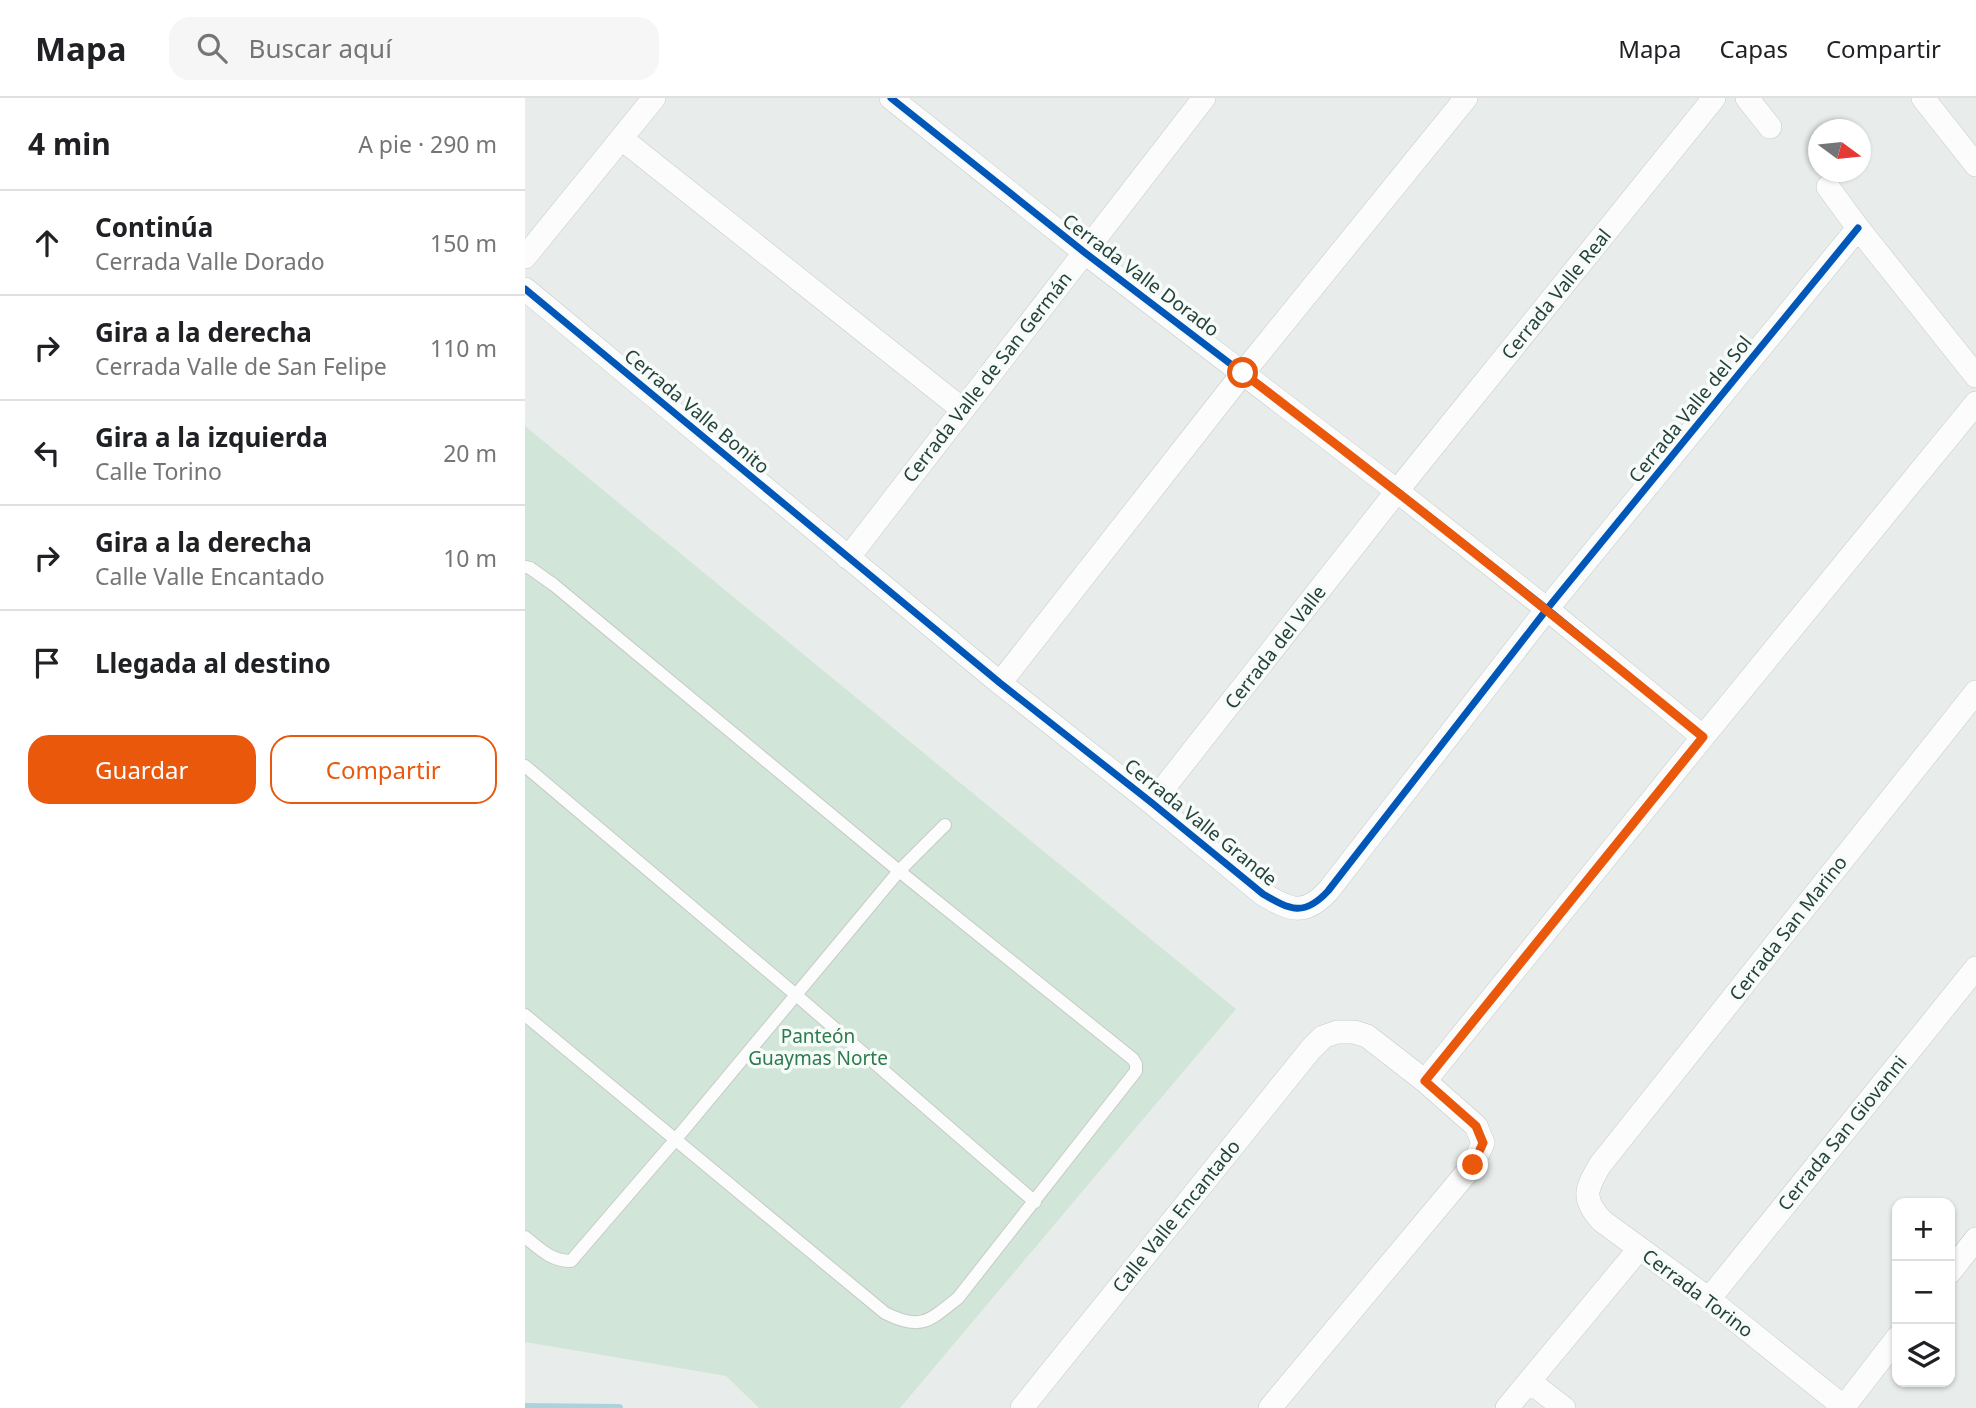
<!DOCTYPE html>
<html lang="es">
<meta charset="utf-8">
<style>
body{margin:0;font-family:"Noto Sans",sans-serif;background:#f6f6f6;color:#202124}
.controls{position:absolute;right:21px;bottom:21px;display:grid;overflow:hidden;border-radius:14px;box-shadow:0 2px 5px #0004}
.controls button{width:63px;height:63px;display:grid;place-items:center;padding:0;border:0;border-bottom:2px solid #e0e0e0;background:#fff;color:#202124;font:35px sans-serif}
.compass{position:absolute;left:1283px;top:21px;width:63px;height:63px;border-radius:50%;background:#fff;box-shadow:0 2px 5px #0004;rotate:105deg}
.stop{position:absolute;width:21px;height:21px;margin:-16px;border:5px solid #ea580c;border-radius:50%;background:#fff}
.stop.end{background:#ea580c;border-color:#fff;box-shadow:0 2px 7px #0008}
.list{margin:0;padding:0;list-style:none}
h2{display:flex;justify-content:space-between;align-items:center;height:91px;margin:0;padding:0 28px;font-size:30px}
h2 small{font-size:23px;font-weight:400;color:#757577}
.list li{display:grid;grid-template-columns:46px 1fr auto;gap:21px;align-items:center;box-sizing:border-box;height:105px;padding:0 28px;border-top:2px solid #e0e0e0}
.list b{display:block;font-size:26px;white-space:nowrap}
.list p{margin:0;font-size:23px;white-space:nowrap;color:#757577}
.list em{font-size:23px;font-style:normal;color:#757577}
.actions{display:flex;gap:14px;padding:21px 28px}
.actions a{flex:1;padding:16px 0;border:2px solid #ea580c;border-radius:21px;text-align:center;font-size:24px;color:#ea580c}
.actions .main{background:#ea580c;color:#fff}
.icon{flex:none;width:38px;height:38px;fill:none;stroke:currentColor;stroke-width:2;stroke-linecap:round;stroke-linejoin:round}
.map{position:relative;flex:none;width:1451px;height:1310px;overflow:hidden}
header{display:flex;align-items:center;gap:42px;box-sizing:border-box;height:98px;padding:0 35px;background:#fff;border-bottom:2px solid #e0e0e0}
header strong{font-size:33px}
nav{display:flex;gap:38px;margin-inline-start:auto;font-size:24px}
.search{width:490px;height:63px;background:#f6f6f6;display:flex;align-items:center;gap:18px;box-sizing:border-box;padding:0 24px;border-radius:21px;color:#757577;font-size:26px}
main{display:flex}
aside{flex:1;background:#fff}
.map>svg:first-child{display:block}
</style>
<header>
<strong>Mapa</strong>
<div class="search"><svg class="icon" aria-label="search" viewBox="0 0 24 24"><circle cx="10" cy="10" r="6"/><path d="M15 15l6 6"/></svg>Buscar aquí</div>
<nav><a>Mapa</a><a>Capas</a><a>Compartir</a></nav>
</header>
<main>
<aside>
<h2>4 min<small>A pie · 290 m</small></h2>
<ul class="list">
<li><svg class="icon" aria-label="ahead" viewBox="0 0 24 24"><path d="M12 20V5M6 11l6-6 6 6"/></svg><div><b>Continúa</b><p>Cerrada Valle Dorado</p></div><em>150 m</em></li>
<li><svg class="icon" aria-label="right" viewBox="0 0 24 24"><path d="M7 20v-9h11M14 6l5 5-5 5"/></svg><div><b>Gira a la derecha</b><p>Cerrada Valle de San Felipe</p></div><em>110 m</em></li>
<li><svg class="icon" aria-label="left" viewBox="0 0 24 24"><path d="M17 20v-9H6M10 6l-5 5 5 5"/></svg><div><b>Gira a la izquierda</b><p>Calle Torino</p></div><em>20 m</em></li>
<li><svg class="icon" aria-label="right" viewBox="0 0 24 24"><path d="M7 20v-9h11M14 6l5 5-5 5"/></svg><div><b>Gira a la derecha</b><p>Calle Valle Encantado</p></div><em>10 m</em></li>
<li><svg class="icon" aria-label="arrive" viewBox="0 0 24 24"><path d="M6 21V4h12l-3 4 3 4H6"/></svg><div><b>Llegada al destino</b></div></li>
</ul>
<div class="actions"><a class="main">Guardar</a><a>Compartir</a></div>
</aside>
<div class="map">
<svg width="1451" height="1310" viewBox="0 0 1451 1310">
<rect width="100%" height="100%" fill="#e8edeb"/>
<!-- green -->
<path fill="#d1e6d8" d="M 0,328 L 711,911 L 375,1310 L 234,1310 L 201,1278 L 0,1244 Z"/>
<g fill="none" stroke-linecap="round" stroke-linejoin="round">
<!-- stream -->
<path stroke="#a9d4db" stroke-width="8" d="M 0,1309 L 94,1310"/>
<!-- service casing -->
<g stroke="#c5cac8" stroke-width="14">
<path id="service" d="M 0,469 L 5,470 L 29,487 L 374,773 L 608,961 L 611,966 L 611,973 L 433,1200 C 404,1223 396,1233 360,1215 L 0,917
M 0,668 L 270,896 L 510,1104
M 0,1139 C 15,1151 26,1163 46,1163 L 151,1041 L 374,773 L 420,727"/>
</g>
<!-- minor casing -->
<g stroke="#c5cac8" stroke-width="24">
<path id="minor" d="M 366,0 L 559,154 L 872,393 L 1022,511 L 1178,639
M 1222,0 L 1245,29
M 1398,0 L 1451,67
M 97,41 L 437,311
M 1303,89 L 1333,130 L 1451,278
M 0,159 L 129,0
M 0,191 L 475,585 L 627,705 L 738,796 C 765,812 779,819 803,793 L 1022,511 L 1333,130
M 323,460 L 679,0
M 475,585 L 718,275 L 941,0
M 627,705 L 872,393 L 1189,0
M 900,983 L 1178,639 L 1451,305
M 1425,1174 L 1451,1141
M 1184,1201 L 1451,870
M 1004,1283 L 1039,1310
M 1319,1309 L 1184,1201 L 1077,1123 C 1056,1100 1061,1091 1075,1067 L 1451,594
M 497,1310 L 786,951 L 798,939 L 812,934 L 829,934 L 842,938 L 900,983 L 951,1028 L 958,1045 L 948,1067 L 745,1310
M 982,1310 L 1114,1151
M 1318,1310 L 1372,1240"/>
</g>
<!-- service -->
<use href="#service" stroke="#fcfcfc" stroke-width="12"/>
<!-- minor -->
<use href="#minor" stroke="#fcfcfc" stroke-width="23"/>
<!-- cycleway casing -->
<g stroke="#f7fbf9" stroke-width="11">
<path id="cycleway" d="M 366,0 L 559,154 L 872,393 L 1022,511 L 1178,639
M 0,191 L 475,585 L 627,705 L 738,796 C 765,812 779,819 803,793 L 1022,511 L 1333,130"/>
</g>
<!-- cycleway -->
<use href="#cycleway" stroke="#0057b8" stroke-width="7"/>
</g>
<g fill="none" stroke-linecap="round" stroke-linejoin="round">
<!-- route -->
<path stroke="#ea580c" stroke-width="9" d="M 718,275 C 874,394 1027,515 1178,639 L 900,983 L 951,1028 L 958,1045 L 948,1067"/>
</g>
<g text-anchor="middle" stroke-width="7" stroke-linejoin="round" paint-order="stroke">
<!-- street labels -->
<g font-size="19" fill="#24423a" stroke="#f7fbf9">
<text transform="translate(616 177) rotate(37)" y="7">Cerrada Valle Dorado</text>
<text transform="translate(1031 196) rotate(-51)" y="7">Cerrada Valle Real</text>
<text transform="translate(462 279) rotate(-52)" y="7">Cerrada Valle de San Germán</text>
<text transform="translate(1165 311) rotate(-51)" y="7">Cerrada Valle del Sol</text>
<text transform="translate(172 313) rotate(40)" y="7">Cerrada Valle Bonito</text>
<text transform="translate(750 549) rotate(-52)" y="7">Cerrada del Valle</text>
<text transform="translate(676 724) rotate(39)" y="7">Cerrada Valle Grande</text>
<text transform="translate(1263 830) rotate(-52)" y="7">Cerrada San Marino</text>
<text transform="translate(1317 1035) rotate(-51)" y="7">Cerrada San Giovanni</text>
<text transform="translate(651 1118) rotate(-51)" y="7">Calle Valle Encantado</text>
<text transform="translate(1173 1195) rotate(37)" y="7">Cerrada Torino</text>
</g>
<!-- park labels -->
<g font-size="19" fill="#2d7a4b" stroke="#f7fbf9">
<text x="293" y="945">Panteón<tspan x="293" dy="22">Guaymas Norte</tspan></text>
</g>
</g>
</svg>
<div class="controls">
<button>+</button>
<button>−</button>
<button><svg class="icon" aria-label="layers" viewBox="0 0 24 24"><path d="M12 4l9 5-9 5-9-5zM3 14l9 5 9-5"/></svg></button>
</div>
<svg class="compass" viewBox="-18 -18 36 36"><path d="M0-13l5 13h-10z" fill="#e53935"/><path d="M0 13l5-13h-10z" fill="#757577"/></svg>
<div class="stop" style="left:718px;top:275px"></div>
<div class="stop end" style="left:948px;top:1067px"></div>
</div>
</main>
